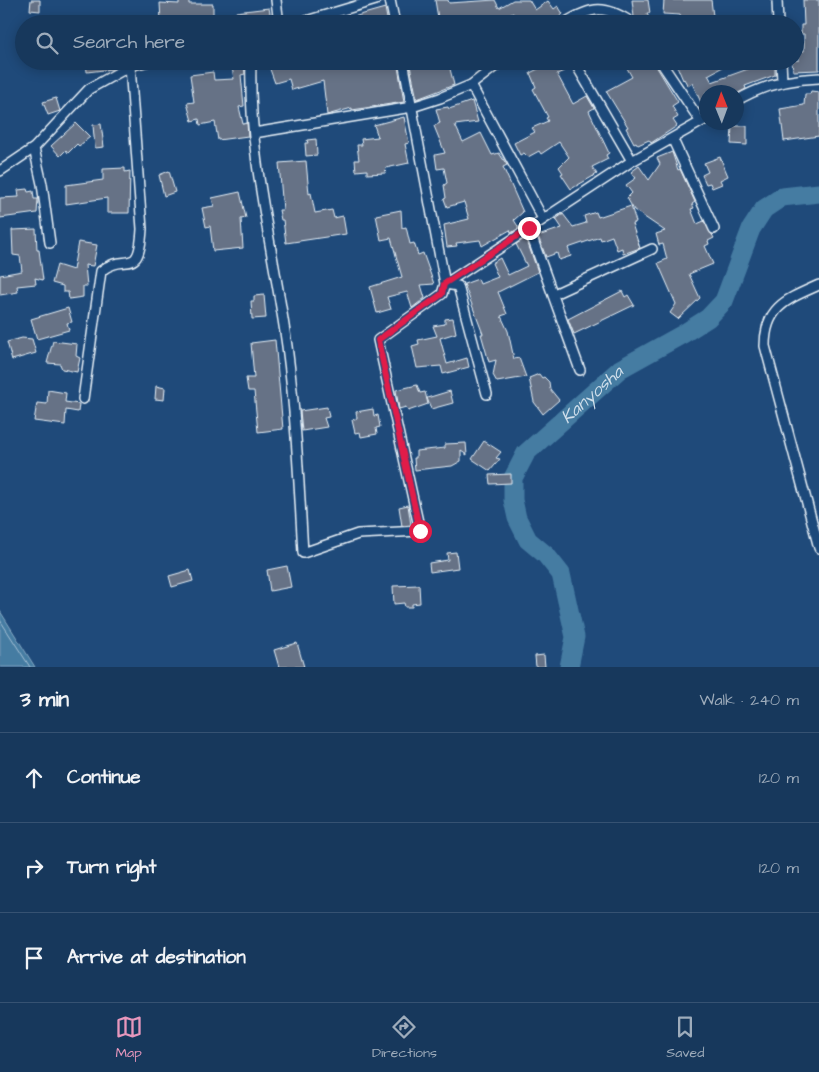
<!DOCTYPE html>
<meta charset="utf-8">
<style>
body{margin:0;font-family:"Architects Daughter",sans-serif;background:#244365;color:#f1f3f6}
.compass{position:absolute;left:699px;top:85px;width:45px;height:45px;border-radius:50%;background:#17385c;box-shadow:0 2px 12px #0003;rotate:359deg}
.stop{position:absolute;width:15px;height:15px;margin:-11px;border:4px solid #e11d48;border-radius:50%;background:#fff}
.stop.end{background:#e11d48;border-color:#fff;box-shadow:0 1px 5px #0008}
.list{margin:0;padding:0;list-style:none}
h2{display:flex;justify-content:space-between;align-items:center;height:65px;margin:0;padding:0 20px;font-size:21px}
h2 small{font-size:16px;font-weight:400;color:#9eacbb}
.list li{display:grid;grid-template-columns:32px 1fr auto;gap:15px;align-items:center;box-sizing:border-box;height:90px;padding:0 20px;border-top:1px solid #365272}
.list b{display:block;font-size:19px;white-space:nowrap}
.list em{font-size:16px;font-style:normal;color:#9eacbb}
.icon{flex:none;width:28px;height:28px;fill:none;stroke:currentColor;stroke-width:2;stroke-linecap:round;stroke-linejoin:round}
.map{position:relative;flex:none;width:819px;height:667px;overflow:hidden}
.search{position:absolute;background:#17385c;box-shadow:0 2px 12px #0003;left:15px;right:15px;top:15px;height:55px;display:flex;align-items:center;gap:12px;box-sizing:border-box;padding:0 18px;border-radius:28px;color:#9eacbb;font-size:19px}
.sheet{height:335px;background:#17385c}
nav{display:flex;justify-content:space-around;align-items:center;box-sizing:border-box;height:70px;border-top:1px solid #365272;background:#17385c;font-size:14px;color:#9eacbb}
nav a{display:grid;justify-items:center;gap:2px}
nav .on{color:#e797bd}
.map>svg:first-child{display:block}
</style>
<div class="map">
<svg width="819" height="667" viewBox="0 0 819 667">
<rect width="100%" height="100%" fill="#1f4a7a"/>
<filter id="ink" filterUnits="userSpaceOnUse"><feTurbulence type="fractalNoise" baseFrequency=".02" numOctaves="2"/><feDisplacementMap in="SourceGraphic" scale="10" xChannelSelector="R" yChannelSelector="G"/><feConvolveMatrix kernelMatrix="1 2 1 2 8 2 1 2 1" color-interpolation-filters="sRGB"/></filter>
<g filter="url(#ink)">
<!-- water -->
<path fill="#457ba2" stroke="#86aac4" d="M 0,611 L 35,667 L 0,667 Z"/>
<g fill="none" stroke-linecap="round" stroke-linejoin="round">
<!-- shore -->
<path stroke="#a7c2d6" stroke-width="1" d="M 0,620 L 30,667"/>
<!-- river -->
<path stroke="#457ba2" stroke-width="19" id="s1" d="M 569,667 L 575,637 L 561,574 L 546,555 L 528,540 L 517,518 L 513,500 L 513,478 L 526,453 L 620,369 L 683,334 L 708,318 L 724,301 L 751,229 L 764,209 L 782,197 L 819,193"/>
</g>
<!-- building -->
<path fill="#667286" stroke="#e8f1f8" d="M 31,0 L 40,0 L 40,11 L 30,10 Z
M 179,0 L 189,0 L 189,4 L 213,4 L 213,24 L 180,24 L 161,21 L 160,3 L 179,4 Z
M 435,0 L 448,0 L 449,3 L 495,0 L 499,8 L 513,0 L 529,0 L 535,10 L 548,1 L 554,9 L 558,6 L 563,14 L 558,18 L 557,24 L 520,24 L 513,13 L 494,23 L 492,18 L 484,23 L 482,20 L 471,24 L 467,18 L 439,24 Z
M 632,0 L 648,0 L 650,13 L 647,13 L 651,24 L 640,24 L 634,17 Z
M 664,0 L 711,0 L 714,24 L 682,24 L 680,15 L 663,14 Z
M 803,0 L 819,0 L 819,70 L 793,71 L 792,61 L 799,60 L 799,52 L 804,51 L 804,34 L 801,34 L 801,25 L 804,25 Z
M 269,8 L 272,24 L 237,24 L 236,12 Z
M 385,8 L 388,24 L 355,24 L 353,17 Z
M 86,61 L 111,61 L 112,69 L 87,72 Z
M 231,61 L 243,61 L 245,74 L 241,75 L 244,106 L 239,107 L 243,124 L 247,123 L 248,136 L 218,140 L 215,122 L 200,125 L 199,119 L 192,121 L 187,103 L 194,102 L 190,75 L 213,72 L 214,80 L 234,79 Z
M 267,61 L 397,61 L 404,102 L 352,110 L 352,108 L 327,115 L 323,81 L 292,90 L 289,79 L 275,83 Z
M 409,61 L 448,61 L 454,85 L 417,99 Z
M 537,61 L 568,61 L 571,68 L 557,74 L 573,104 L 587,96 L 594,108 L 589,111 L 609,153 L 606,155 L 608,159 L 592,167 L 597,174 L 571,189 L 561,174 L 563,173 L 559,167 L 569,157 L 559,142 L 541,154 L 539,151 L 528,157 L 524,153 L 520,155 L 514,143 L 535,132 L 532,128 L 548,121 L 546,118 L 548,117 L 533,89 L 536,87 L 530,73 L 540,68 Z
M 623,61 L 653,61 L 678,102 L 672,106 L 678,117 L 673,120 L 677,126 L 651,143 L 649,140 L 638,145 L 636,142 L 634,143 L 626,128 L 628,127 L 606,91 L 632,77 Z
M 675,61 L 734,61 L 708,75 L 712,82 L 770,61 L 775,61 L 775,75 L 745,86 L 746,89 L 736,94 L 706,92 L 706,113 L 692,83 L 688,86 L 684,79 L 683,80 Z
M 811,91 L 819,92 L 819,136 L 784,141 L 780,109 L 804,105 L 805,94 L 810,94 Z
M 56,98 L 60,111 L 48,115 L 43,102 Z
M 472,101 L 478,122 L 455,125 L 463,142 L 481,133 L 492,155 L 499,153 L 507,165 L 503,167 L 523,212 L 514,220 L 519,228 L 511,233 L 510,230 L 482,246 L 480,240 L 456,243 L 457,246 L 447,247 L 444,225 L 469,219 L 464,202 L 447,207 L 444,199 L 446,198 L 444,185 L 447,183 L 444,168 L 437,169 L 435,155 L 445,153 L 434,126 L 440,123 L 436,109 L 448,107 L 449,109 Z
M 404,117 L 409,143 L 405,144 L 409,163 L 386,168 L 385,173 L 367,174 L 367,170 L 356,171 L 355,160 L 359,160 L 357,145 L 362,145 L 361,139 L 378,137 L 374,125 Z
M 76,123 L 90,137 L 79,146 L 77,144 L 68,153 L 66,150 L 60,156 L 51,146 Z
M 101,124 L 104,147 L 95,148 L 93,125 Z
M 732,126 L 747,126 L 747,145 L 731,144 Z
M 316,139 L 317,155 L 306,156 L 305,143 L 308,143 L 307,140 Z
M 672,152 L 678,170 L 680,169 L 695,202 L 692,204 L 694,208 L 691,209 L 697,224 L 704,221 L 714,238 L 708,241 L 709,244 L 705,246 L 713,264 L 689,274 L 700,298 L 678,319 L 670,313 L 676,304 L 658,263 L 667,259 L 663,244 L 659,245 L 656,234 L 665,231 L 634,210 L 627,198 L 632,193 L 626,185 L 636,178 L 631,172 L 639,166 L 649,180 L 660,164 L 657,158 Z
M 720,157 L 728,176 L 720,180 L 722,184 L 712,188 L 710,183 L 706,184 L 702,175 L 708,172 L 704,163 Z
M 306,161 L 309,194 L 311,193 L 315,213 L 332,210 L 334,218 L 343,216 L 346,234 L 286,243 L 283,220 L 281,220 L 279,210 L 283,210 L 279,163 Z
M 125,168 L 125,172 L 130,171 L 129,213 L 107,213 L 107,198 L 66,204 L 66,185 L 103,180 L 103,169 Z
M 169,171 L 175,192 L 164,196 L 159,175 Z
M 27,189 L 28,192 L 33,191 L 34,199 L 38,199 L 37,213 L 0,218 L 0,198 L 19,197 L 18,190 Z
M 240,192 L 246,218 L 241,219 L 243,248 L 213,251 L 210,226 L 206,227 L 202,208 L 214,206 L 212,198 Z
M 631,206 L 636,222 L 632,224 L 640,248 L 623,254 L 622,248 L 617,250 L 612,236 L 601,240 L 600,237 L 568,248 L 571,256 L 559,260 L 557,253 L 546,257 L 538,236 L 562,228 L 556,219 L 563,214 L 573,227 L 586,223 L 584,216 L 596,212 L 598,217 Z
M 401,210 L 402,228 L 406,227 L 410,244 L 414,243 L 418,255 L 423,253 L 434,284 L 421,285 L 425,298 L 412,308 L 407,292 L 387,297 L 391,309 L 377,313 L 370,287 L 402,277 L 391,238 L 381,240 L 376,215 Z
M 36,229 L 37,250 L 39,250 L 43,280 L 35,278 L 36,284 L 17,286 L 18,292 L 0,295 L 0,275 L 22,271 L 20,256 L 13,255 L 12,230 Z
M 526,238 L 538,272 L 498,292 L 507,314 L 501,316 L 508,331 L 514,359 L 519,358 L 526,377 L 497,382 L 493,375 L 496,360 L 489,362 L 481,334 L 483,334 L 464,284 L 478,279 L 480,284 L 498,277 L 492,263 L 500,258 L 508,275 L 527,266 L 516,244 Z
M 78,242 L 97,245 L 93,266 L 85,265 L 87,286 L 83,286 L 83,297 L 69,299 L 68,292 L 63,292 L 63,286 L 52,283 L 57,265 L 73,270 Z
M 622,291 L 625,297 L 628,295 L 634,305 L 574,334 L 568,319 Z
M 264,295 L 266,318 L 252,319 L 251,301 L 254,301 L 254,296 Z
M 68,308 L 72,322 L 67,323 L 69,330 L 37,339 L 31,319 Z
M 453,318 L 456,333 L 440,338 L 447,364 L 467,358 L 469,367 L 443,374 L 441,366 L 417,368 L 412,346 L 419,344 L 418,340 L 437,336 L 433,326 L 445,324 L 445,319 Z
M 22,338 L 32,339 L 36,353 L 12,360 L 7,342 Z
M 275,340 L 283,429 L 258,432 L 254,391 L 248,391 L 246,378 L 254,378 L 251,343 Z
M 53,341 L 77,344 L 76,356 L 80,358 L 77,372 L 62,369 L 60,364 L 47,363 Z
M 539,374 L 542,378 L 544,377 L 549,382 L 550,389 L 559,400 L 543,414 L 534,402 L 529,378 Z
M 417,385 L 420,393 L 425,392 L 428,404 L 408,411 L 406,407 L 399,409 L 396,390 Z
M 156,386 L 165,388 L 164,400 L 155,399 Z
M 48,390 L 66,393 L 65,402 L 79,404 L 78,412 L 66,410 L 65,425 L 34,421 L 37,403 L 47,404 Z
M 450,391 L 453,403 L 431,409 L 427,398 Z
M 327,407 L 329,417 L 324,418 L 327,427 L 302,431 L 300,411 Z
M 373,409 L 374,416 L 378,415 L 380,427 L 376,428 L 377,434 L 361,437 L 360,432 L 355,433 L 352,420 L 357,418 L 356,412 Z
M 484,441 L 501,452 L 496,458 L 500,459 L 490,471 L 472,459 Z
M 466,443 L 467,455 L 461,451 L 461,461 L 452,466 L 415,470 L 414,458 L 416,458 L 416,451 L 445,448 L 445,444 Z
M 511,474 L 511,483 L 490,484 L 489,475 Z
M 408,505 L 411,525 L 402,526 L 399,507 Z
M 456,552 L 458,568 L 430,572 L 429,563 L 448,560 L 447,553 Z
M 287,566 L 291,587 L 270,591 L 267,570 Z
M 190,570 L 193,581 L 172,587 L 169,576 Z
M 419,585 L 420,603 L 412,604 L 412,607 L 405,607 L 404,603 L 394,604 L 393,586 Z
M 297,643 L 304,667 L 279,667 L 274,650 Z
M 544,655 L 545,667 L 536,667 L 535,656 Z"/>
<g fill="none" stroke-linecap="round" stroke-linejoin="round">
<!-- minor casing -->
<g stroke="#e8f1f8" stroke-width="12">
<path id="minor" d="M 276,0 L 279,24
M 390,0 L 395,24
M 777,0 L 778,24
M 296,24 L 376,0
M 563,24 C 592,6 605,4 634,24
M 251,61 C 248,157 274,251 287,346 C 296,415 299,484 303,553 L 358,534 L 420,531 L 378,340 L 442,294 L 445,284 L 632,161 L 706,119
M 403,61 L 445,284 L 458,286 L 487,394
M 574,61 L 632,161
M 660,61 L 701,122
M 781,61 L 782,81
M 471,85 L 543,219
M 736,101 C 762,85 789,79 819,78
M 254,133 L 412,107 L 440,98 L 471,85 L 502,61
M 673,140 L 714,229
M 34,148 L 42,184 L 50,243
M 0,171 L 34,148 L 89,89 L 130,66 L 149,61
M 529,229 L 580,370
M 819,285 C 788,299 765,306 765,346 L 819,548
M 554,294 L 652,249
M 83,399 L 101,271 C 126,251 139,280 142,229 L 130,66"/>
</g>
<!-- minor -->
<use href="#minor" stroke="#1f4a7a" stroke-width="9"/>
</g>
</g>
<g fill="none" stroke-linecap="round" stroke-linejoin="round" filter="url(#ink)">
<!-- route -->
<path stroke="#e11d48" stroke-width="6" d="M 420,531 L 378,340 L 442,294 L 444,284 L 529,228"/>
</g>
<g text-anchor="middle" stroke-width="4" stroke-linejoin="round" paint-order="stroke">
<!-- water labels -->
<g font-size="18" font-style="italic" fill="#d0dfeb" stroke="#1f4a7a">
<text dy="6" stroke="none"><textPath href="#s1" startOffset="324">Kanyosha</textPath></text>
</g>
</g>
</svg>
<svg class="compass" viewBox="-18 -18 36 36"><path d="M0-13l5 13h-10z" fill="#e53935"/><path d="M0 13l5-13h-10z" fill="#9eacbb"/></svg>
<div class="stop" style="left:420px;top:531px"></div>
<div class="stop end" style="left:529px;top:228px"></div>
<div class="search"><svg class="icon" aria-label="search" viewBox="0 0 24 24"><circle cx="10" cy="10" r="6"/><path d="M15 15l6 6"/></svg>Search here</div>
</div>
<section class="sheet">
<h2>3 min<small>Walk · 240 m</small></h2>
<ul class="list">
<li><svg class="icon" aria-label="ahead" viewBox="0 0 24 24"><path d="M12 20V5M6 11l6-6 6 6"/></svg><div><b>Continue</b></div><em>120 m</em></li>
<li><svg class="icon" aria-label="right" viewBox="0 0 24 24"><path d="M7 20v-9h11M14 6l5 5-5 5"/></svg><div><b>Turn right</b></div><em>120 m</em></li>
<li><svg class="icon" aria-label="arrive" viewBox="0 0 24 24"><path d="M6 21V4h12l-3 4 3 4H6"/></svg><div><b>Arrive at destination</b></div></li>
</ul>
</section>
<nav>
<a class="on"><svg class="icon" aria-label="map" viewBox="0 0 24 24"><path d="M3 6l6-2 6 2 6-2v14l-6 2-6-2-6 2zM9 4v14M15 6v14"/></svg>Map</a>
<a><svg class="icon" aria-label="directions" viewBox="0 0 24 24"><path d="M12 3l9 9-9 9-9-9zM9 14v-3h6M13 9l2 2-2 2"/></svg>Directions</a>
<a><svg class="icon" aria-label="saved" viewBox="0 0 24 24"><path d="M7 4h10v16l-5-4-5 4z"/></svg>Saved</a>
</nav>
